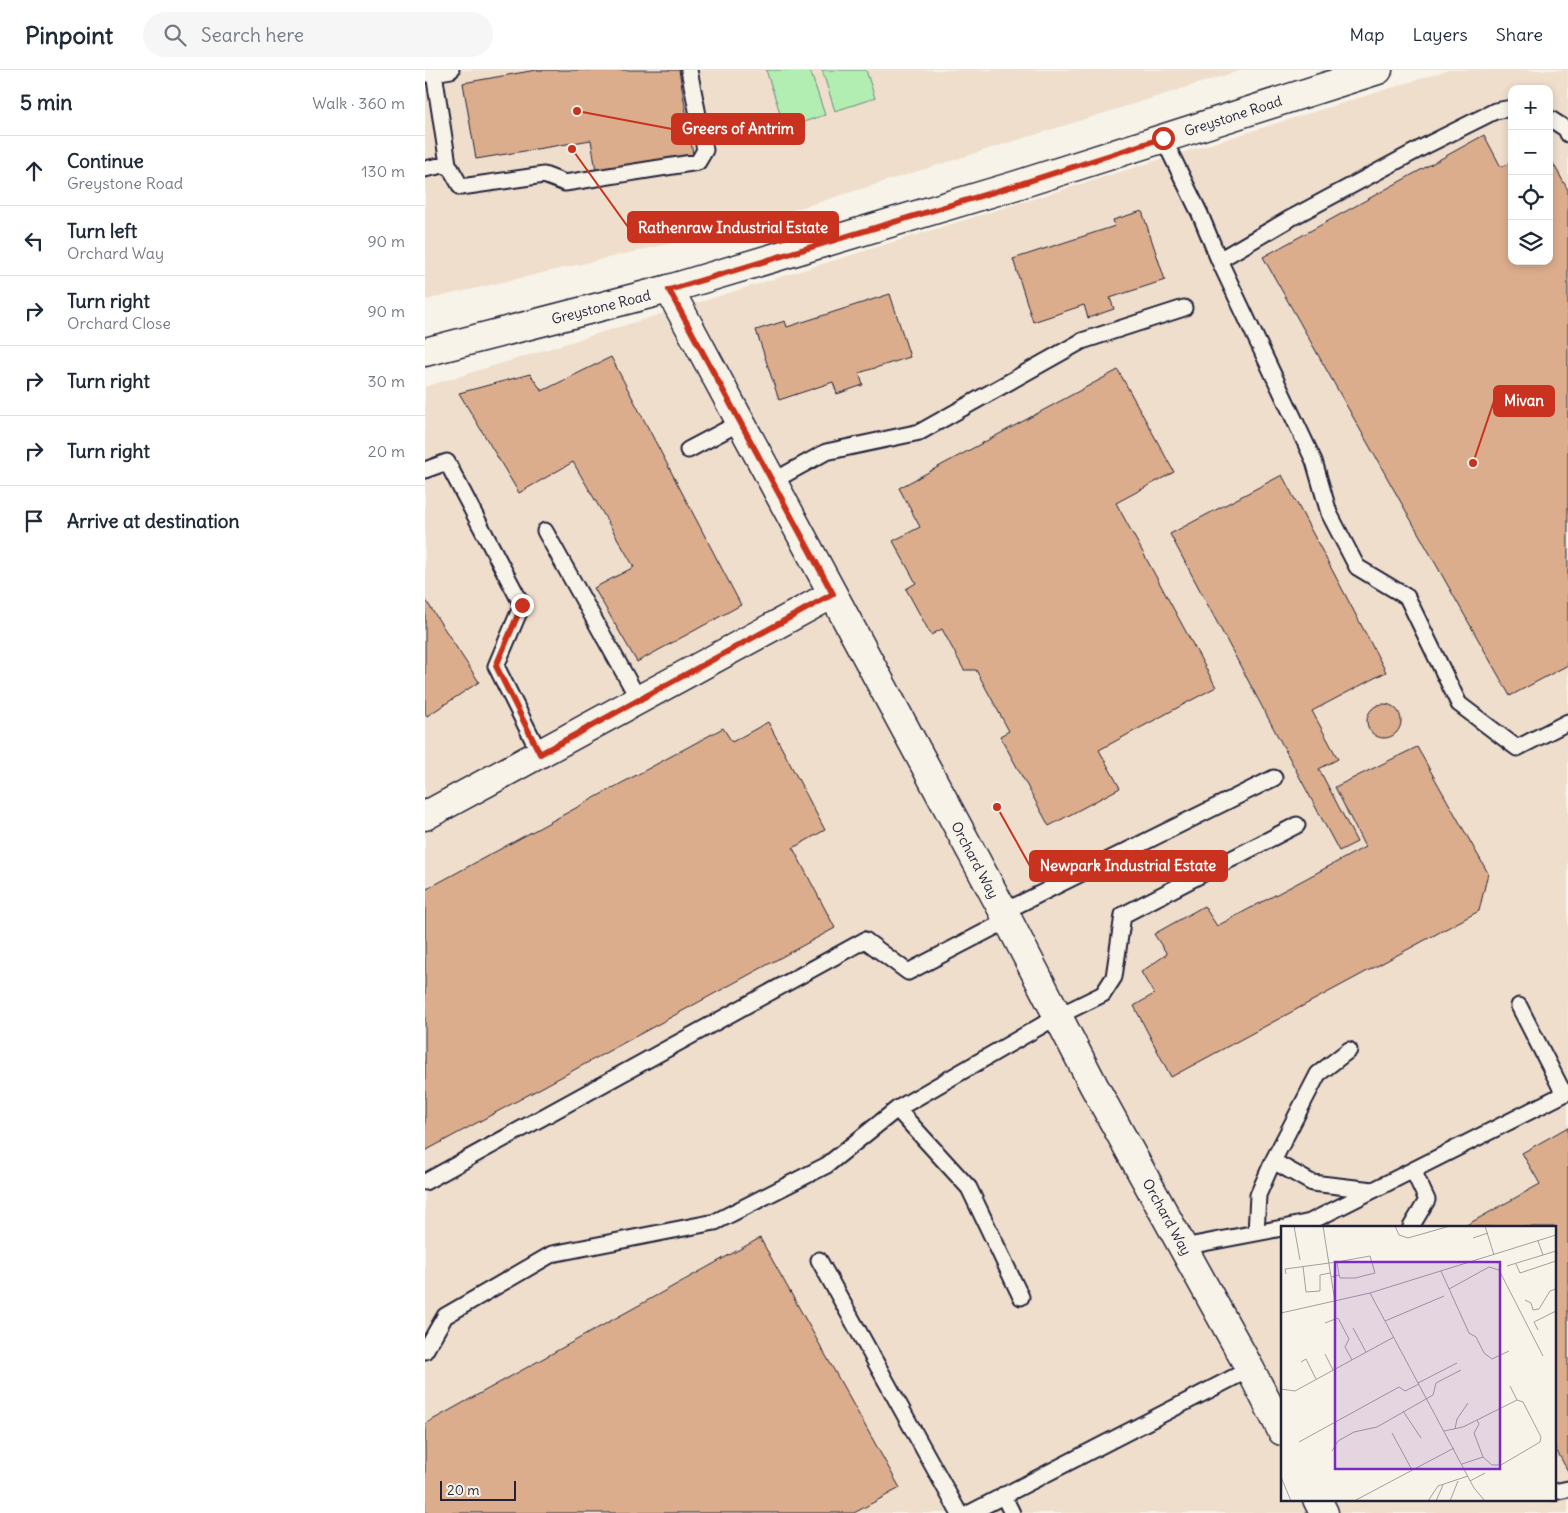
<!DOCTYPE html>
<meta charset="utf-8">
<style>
body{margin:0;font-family:Delius,sans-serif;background:#f6f6f7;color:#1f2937}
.controls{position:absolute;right:15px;top:15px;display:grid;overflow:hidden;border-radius:10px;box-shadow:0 2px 8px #0003}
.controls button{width:45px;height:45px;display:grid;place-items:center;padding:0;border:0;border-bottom:1px solid #e0e1e3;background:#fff;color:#1f2937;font:25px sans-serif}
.scale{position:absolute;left:15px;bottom:12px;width:76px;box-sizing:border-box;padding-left:5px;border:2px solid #22223b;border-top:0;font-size:14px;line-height:18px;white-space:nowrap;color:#22223b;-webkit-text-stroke:4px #f7f3e8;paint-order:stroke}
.stop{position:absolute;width:15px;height:15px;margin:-11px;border:4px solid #c8321e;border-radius:50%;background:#fff}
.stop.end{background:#c8321e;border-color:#fff;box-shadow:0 1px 5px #0008}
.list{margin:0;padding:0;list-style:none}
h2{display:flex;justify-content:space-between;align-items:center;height:65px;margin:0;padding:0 20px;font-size:21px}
h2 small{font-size:16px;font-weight:400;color:#747a83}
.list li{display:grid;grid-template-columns:32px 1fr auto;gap:15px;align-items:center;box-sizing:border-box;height:70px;padding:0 20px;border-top:1px solid #e0e1e3}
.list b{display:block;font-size:19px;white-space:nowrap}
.list p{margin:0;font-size:16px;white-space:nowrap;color:#747a83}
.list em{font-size:16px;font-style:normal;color:#747a83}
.icon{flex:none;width:28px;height:28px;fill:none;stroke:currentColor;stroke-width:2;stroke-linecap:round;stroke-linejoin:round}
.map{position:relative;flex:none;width:1143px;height:1443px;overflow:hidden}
header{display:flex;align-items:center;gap:30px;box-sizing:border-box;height:70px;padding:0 25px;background:#fff;border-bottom:1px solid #e0e1e3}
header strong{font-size:24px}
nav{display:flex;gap:28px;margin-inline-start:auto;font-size:18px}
.search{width:350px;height:45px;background:#f6f6f7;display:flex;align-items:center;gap:12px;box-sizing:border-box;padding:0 18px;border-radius:28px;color:#747a83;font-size:19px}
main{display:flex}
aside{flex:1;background:#fff}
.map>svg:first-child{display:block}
</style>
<header>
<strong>Pinpoint</strong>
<div class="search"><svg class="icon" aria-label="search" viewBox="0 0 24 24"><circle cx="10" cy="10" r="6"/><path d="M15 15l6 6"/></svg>Search here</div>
<nav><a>Map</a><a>Layers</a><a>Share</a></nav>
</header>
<main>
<aside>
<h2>5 min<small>Walk · 360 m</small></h2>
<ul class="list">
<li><svg class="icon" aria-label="ahead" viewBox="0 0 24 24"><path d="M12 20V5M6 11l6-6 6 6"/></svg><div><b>Continue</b><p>Greystone Road</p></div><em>130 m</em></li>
<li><svg class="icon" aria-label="left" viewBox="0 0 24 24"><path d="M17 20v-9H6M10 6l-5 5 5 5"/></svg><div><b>Turn left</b><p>Orchard Way</p></div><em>90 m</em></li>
<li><svg class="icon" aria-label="right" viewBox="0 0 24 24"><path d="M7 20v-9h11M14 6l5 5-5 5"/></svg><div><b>Turn right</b><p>Orchard Close</p></div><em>90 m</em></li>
<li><svg class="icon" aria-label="right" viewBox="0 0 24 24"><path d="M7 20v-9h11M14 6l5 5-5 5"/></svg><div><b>Turn right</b></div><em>30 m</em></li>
<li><svg class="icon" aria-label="right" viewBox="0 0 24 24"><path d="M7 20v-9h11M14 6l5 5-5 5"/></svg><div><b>Turn right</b></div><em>20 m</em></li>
<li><svg class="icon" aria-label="arrive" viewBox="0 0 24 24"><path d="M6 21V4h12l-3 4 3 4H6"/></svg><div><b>Arrive at destination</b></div></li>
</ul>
</aside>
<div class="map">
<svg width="1143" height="1443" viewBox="0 0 1143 1443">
<rect width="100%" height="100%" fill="#f7f3e8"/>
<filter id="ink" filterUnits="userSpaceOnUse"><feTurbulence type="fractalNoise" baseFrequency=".02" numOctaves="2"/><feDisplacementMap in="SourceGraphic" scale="10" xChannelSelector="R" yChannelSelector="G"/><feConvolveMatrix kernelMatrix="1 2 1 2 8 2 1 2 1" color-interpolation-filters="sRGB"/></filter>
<g filter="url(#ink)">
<!-- built -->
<path fill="#efdecc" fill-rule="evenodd" d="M 0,0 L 817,0 L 308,159 L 0,230 Z
M 1024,0 L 1143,0 L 1143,1443 L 0,1443 L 0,317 ZM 1087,19 L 1124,19 L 1124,191 L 1087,191 ZM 857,1157 L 1129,1157 L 1129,1429 L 857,1429 Z"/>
<!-- green -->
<path fill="#b2edb2" stroke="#6a8876" d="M 341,0 L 385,0 L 400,45 L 360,58 Z
M 397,0 L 441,0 L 450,28 L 410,41 Z"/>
<!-- building -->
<path fill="#dbad8c" stroke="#22223b" d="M 111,0 L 254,0 L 269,90 L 172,107 L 166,70 L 51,89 L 38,13 Z
M 1059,65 L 1076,97 L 1087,92 L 1087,191 L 1124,191 L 1124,86 L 1143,120 L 1143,595 L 1085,626 L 838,187 Z
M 717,141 L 740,210 L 685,228 L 689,239 L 663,248 L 659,235 L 608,252 L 588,189 L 690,156 L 688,150 Z
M 465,224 L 485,287 L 434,303 L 438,315 L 412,324 L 408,312 L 354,330 L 331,260 L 360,251 L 362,257 Z
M 186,287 L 316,535 L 212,592 L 169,518 L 209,497 L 148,392 L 94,423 L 34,323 L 105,304 L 117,321 Z
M 693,300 L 749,402 L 691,433 L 791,617 L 674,680 L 695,718 L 624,756 L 575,666 L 584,661 L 551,600 L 539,600 L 517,559 L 506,565 L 481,519 L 491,513 L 468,471 L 495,457 L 474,418 Z
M 857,405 L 961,602 L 887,641 L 913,689 L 894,699 L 932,772 L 914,781 L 745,464 Z
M 0,529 L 54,612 L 2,646 L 0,643 Z
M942 651a17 17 0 1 1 34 0a17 17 0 1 1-34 0Z
M 343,652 L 400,760 L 368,778 L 410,858 L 0,1081 L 0,820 L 298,658 L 307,672 Z
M 992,677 L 1063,803 L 1054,841 L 746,1007 L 709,936 L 729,924 L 716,902 L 742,884 L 729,864 L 779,836 L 792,856 L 940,777 L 910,717 Z
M 1143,1057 L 1143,1401 L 1129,1376 L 1129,1157 L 1038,1157 L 1115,1114 L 1097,1083 Z
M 335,1168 L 475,1418 L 429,1443 L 0,1443 L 0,1354 Z"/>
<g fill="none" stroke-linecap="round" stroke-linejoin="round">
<!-- lane casing -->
<g stroke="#22223b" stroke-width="19">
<path id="lane" d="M 9,3 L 26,0
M 0,4 L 9,3 L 23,94 L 0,99
M 1124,48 L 1141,59 L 1143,64
M 738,68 L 775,144 L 794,190 L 889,391 L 904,443 L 932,497 L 982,527 L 1034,634 L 1092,678 L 1143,652
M 23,94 L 36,117 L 119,105 L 140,113 L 273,92 L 280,80 L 264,0
M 794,190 L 866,148 L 1004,74 L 1070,41 L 1087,38
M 263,380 L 316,352
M 0,400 L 22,392 L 97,535 L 71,596 L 115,684
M 348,411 L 401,382 L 495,362 L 657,271 L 759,238
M 120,461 L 214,630
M 578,842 L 849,708
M 1094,936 L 1139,1024
M 472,1039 L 544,1118 L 596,1227
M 848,1091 L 887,1113 L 948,1120
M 0,1112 L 440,870 L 483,902 L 583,850
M 863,1157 L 885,1152 L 1143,1022
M 986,1157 L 1002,1130 L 988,1100
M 831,1163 L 833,1125 L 848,1091 L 893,1004 L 924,980
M 758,1177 L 857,1158
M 394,1190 L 534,1443
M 0,1281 L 20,1246 L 127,1184 L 290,1152 L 402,1095 L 472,1039 L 633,946 L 678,924 L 689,907 L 698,845 L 872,755
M 1129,1422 L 1143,1419
M 578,1425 L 587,1443
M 545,1443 L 825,1299"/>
</g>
<!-- street casing -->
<g stroke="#22223b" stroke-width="31">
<path id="street" d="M 244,219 L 583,850 L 669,1016 L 825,1299 L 857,1361
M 0,746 L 408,524
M 892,1429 L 899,1443"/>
</g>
<!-- secondary casing -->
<g stroke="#22223b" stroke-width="31">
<path id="secondary" d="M 0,282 L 244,219 L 592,115 L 953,0"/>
</g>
<!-- lane -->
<use href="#lane" stroke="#f7f3e8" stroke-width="15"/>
<!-- street -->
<use href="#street" stroke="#f7f3e8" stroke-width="28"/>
<!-- secondary -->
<use href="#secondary" stroke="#f7f3e8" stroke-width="28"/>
</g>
</g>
<g fill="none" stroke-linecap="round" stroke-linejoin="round" filter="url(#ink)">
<!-- route -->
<path stroke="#c8321e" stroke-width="6" d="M 97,535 L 71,596 L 115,684 L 408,524 L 244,220 L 592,115 L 738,68"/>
</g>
<g text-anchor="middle" stroke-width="4.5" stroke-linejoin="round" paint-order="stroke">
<!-- street labels -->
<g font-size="14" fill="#22223b" stroke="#f7f3e8">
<text transform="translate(808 46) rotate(-18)" y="5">Greystone Road</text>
<text transform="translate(176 237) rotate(-14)" y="5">Greystone Road</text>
<text transform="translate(550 790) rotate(62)" y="5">Orchard Way</text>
<text transform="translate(742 1147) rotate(61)" y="5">Orchard Way</text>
</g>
</g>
<!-- overview -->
<g transform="translate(856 1156)">
<rect width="275" height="275" fill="#f7f3e8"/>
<path fill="none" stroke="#a29fa3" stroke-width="1" d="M 13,0 L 19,34M 42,0 L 54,76M 114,0 L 118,9 L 127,12 L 169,0M 204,0 L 213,29M 192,12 L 207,7M 257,15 L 262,29 L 275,25M 56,36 L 89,30 L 94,47 L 74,52 L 59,52 L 58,49M 235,38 L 239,47 L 275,35M 22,40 L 25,66 L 39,65 L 39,49 L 49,47M 226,40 L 262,29M 160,45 L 188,107 L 195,111 L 203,127 L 211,133 L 228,125M 5,48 L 4,43 L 56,36 L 58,49 L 50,51M 168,63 L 208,41 L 218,44 L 262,130M 89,67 L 193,262 L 204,275M 244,74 L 250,77 L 252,84 L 258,83 L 269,65 L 275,63M 0,87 L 89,67 L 275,9M 104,95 L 163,70M 44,97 L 57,92 L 68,113 L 64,121 L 71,134M 72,102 L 85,126M 257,104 L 253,96 L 275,85M 44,128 L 52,144M 20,136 L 25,133 L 35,153M 137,157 L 176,137M 229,160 L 236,174M 0,163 L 14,165 L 113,111M 122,185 L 140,212M 196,194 L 198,198 L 193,207 L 202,231M 174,203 L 176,193 L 187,177M 163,205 L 182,201 L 236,174 L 242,176 L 260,211 L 259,216 L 220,239 L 211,239 L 202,231 L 181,238M 111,207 L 131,244M 18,216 L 118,161 L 124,165 L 138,158M 51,225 L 57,215 L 73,206 L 96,201 L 152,169 L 155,157 L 180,144M 0,251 L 10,275M 189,255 L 204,247M 75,274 L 173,222M 147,275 L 157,260 L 187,250M 155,275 L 162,259M 169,275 L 177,255"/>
<path fill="#7b2cbf" fill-opacity="0.15" stroke="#7b2cbf" stroke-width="2.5" d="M 54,36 L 219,36 L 219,243 L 54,243 Z"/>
<rect width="275" height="275" fill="none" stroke="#22223b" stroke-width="2.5"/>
</g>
<!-- callouts -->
<path fill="none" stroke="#c8321e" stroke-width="2" d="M152 41L247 59M147 79L203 157M1048 393L1069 331M572 737L605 796"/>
<g fill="#c8321e" stroke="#f7f3e8" stroke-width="2">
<circle cx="152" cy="41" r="5"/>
<circle cx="147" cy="79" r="5"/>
<circle cx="1048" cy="393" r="5"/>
<circle cx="572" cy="737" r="5"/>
</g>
<g fill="#c8321e" stroke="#c8321e" stroke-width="2">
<rect x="247" y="44" width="132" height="30" rx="5"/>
<rect x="203" y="142" width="210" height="30" rx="5"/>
<rect x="1069" y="316" width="60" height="30" rx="5"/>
<rect x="605" y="781" width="197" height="30" rx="5"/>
</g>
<g font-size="15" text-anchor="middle" font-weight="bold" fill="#fff">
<text x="313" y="64">Greers of Antrim</text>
<text x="308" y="163">Rathenraw Industrial Estate</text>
<text x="1099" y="336">Mivan</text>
<text x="703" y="801">Newpark Industrial Estate</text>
</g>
</svg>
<div class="controls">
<button>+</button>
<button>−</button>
<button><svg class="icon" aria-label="locate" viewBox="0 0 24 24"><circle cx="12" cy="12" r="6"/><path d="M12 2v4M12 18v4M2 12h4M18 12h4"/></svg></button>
<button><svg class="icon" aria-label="layers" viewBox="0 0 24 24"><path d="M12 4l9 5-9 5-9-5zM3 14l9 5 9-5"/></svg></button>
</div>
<div class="scale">20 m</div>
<div class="stop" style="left:738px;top:68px"></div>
<div class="stop end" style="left:97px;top:535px"></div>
</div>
</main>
